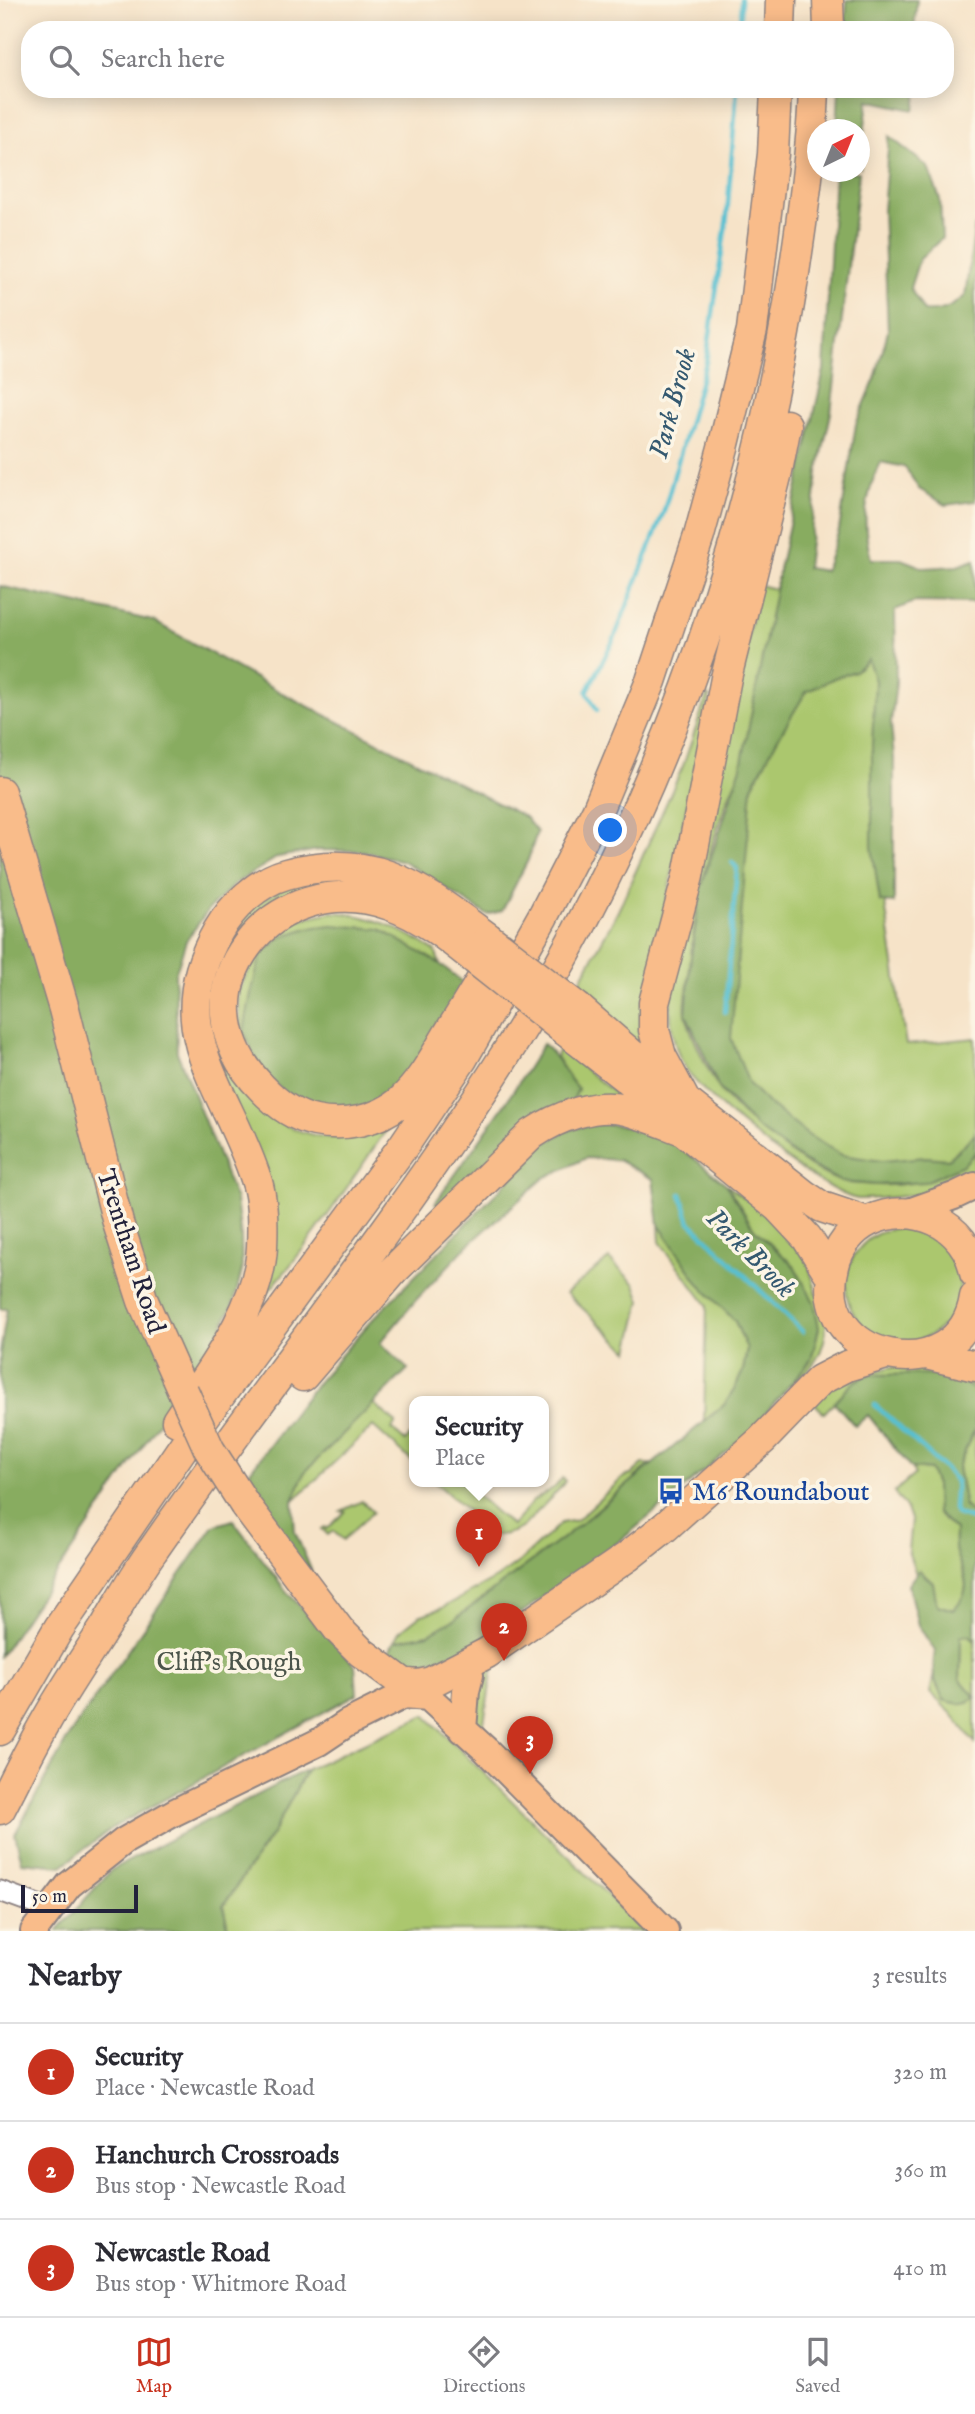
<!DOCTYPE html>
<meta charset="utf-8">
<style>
body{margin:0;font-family:"IM FELL English",serif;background:#f7f7f7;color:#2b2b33}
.compass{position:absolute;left:807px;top:119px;width:63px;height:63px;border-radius:50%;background:#fff;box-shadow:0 4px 18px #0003;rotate:43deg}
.scale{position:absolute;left:21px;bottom:18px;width:117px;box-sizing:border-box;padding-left:7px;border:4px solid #22223b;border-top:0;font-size:19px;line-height:24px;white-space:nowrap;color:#22223b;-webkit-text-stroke:5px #fcf5e5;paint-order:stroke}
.you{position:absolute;left:611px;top:831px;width:24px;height:24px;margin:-18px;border:5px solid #fff;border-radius:50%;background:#1a73e8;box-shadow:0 0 0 10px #1a73e833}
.badge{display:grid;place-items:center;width:46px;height:46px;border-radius:50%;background:#c8321e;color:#fff;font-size:23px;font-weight:700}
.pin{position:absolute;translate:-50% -58px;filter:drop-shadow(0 2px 4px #0008)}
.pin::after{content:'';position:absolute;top:37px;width:24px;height:21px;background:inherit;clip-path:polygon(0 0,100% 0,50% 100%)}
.popup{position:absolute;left:409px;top:1396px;width:140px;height:91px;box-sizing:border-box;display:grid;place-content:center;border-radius:14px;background:#fff;filter:drop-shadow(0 2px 5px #0005);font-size:23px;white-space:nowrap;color:#7c7c81}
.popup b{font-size:26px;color:#2b2b33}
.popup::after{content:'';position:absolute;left:50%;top:100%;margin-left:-14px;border:14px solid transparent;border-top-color:#fff}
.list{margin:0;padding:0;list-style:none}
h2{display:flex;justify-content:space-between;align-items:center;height:91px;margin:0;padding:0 28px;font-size:30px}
h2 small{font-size:23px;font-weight:400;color:#7c7c81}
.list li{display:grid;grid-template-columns:46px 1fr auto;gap:21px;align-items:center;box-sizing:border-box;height:98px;padding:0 28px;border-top:2px solid #e1e1e2}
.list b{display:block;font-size:26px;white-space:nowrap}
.list p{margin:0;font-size:23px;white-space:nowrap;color:#7c7c81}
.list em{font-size:23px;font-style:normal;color:#7c7c81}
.icon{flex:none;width:38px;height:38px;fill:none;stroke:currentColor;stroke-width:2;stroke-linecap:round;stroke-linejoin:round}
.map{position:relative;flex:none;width:975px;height:1931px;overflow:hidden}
.search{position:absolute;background:#fff;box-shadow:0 4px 18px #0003;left:21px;right:21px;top:21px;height:77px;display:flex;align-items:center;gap:18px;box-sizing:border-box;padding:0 24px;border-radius:28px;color:#7c7c81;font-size:26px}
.sheet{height:385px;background:#fff}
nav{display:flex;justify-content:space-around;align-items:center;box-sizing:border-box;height:98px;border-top:2px solid #e1e1e2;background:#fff;font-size:19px;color:#7c7c81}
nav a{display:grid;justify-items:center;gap:4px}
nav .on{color:#c8321e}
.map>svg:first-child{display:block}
</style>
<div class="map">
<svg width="975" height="1931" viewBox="0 0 975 1931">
<rect width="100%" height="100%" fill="#fcf5e5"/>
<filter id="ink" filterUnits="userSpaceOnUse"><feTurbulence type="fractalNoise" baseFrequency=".0143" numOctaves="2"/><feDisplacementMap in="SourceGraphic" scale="14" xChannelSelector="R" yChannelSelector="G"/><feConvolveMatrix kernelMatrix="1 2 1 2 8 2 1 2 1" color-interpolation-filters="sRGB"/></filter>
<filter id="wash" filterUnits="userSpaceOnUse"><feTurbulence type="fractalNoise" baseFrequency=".00686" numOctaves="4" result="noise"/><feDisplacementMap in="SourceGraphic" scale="28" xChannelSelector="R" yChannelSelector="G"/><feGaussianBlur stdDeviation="1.57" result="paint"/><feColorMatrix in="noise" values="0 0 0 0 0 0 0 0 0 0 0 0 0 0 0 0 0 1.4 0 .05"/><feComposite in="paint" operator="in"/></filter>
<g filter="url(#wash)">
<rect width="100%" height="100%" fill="#f6e3c8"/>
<!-- green -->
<path fill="#abc76e" stroke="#667454" stroke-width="2" d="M 780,565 L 885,579 L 877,719 L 877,849 L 906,1045 L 975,1038 L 975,1134 L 948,1159 L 919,1168 L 863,1169 L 807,1152 L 770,1121 L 728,1074 L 712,1038 L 720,940 L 740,771 C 710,835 694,907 689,977 C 688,988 684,1003 686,1014 C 689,1031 709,1073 719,1088 C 737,1116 808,1170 840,1181 C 846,1184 854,1183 861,1184 C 902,1188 944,1182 975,1153 L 975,1171 C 941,1196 898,1198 858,1199 C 823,1194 705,1100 686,1069 C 674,1050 669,1024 671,1001 L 759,585 L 775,589 Z
M 707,695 L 710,697 L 645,1000 L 652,1056 L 585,1004 L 589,998 L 577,987 L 618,911 L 683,766 Z
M 357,878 L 439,925 L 293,896 L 215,1010 C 216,1081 272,1140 345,1138 C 359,1138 374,1132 387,1129 C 348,1185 311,1244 265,1295 L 269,1274 L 212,1060 L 204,993 L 211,965 L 250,907 L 295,882 Z
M 332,912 C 373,915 402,929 435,951 L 440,964 L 380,929 L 242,1044 L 238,992 L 262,943 L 299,919 Z
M 559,1048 L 618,1096 L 572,1103 L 578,1089 C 569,1079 564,1068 556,1057 Z
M 726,1184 L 767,1215 L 807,1260 L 826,1324 C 826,1353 811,1370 790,1387 L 811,1360 L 819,1328 L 769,1243 L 754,1229 Z
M 659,1225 L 700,1285 L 735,1321 L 747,1349 L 743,1371 L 734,1390 L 724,1405 L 704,1421 L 707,1305 L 660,1242 Z
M846 1285a57 57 0 1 1 114 0a57 57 0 1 1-114 0Z
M 609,1259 L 635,1284 L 641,1301 L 629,1351 L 566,1293 Z
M 891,1367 L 931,1370 L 975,1380 L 975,1390 L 968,1384 L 867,1375 L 855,1381 L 824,1413 L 813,1402 L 836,1381 Z
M 373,1403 L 396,1423 L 392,1429 L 405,1441 L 410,1436 L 414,1440 L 414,1463 L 373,1426 L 293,1501 L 304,1473 Z
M 975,1428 L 975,1515 L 965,1507 L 958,1467 Z
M 643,1464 L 651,1464 L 567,1535 L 455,1619 L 429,1634 L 394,1641 L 399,1632 L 419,1616 L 442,1608 L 498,1577 L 520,1561 L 561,1523 L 577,1520 L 624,1477 L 631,1475 Z
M 911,1468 L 930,1470 L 936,1485 L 937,1513 L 955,1530 C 955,1537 954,1546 956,1553 C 964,1577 975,1587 953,1610 L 937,1605 L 919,1571 L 916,1574 L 908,1551 L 911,1519 L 906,1508 L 894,1492 L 915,1474 Z
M 562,1478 L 565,1481 L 561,1487 L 523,1527 C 508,1537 488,1537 472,1532 L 480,1522 L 434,1481 L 461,1481 L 512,1526 L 533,1501 L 555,1487 Z
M 362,1501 L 373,1512 L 343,1540 L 333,1531 L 328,1535 L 322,1529 L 325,1527 L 327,1529 L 345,1512 L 341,1511 Z
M 961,1635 L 970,1635 L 975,1641 L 975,1743 L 951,1713 L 930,1693 L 933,1678 L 944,1701 L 975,1697 L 960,1679 Z
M 493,1667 L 482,1735 L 476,1729 L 474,1682 L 482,1674 Z
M 425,1715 L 644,1931 L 229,1931 L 223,1907 L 274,1831 L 307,1769 Z"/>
<!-- forest -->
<path fill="#88ac61" stroke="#55674e" stroke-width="2" d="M 847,0 L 917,0 L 914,30 L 845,30 Z
M 839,89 L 919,89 L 914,110 L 868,100 L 860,169 L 860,130 L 837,129 Z
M 889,136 L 928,167 L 940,199 L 942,238 L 919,260 L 910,288 L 924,311 C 942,313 951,307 965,296 L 975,225 L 975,501 L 946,505 L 919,489 L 905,467 L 880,462 C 865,498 861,521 871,559 L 901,559 L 924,568 L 957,566 L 975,560 L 975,603 L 914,602 L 895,610 L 896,683 L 891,723 L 894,759 L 894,903 L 880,902 L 872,847 L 872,745 L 875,681 L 868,660 L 855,671 L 834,678 L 806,692 L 777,740 L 752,787 L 731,1038 L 749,1084 L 771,1106 L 808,1135 L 842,1155 L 882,1161 L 926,1157 L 948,1159 L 975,1134 L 975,1153 L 963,1165 L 925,1182 L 877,1185 L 841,1182 L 803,1161 L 756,1127 L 719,1088 L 686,1014 L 691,957 L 701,887 L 741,767 L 780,565 L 824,370 L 835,172 L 859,172 L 831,413 L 818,472 L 807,568 L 825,571 L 839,530 L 856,424 L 875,379 L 888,331 L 883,211 Z
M 0,586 L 153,621 L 282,693 L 525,817 L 537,832 L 528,860 L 502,911 L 487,915 L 403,861 L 363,851 L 318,850 L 278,857 L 236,883 L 209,909 L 186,941 L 175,975 L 177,1052 L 236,1200 L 241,1237 L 242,1270 L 234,1302 L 217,1337 L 0,1656 L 0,1354 L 7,1309 L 0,1309 Z
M 332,925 L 380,929 L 440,964 L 468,986 L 411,1076 L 373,1107 L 323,1111 L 287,1096 L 258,1067 L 244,1031 L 251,993 L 261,955 L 283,936 L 308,928 Z
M 543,1044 C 559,1057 564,1074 578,1089 L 572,1103 L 446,1211 L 435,1203 L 505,1104 Z
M 595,1123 L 640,1128 L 671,1140 L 726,1184 L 754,1229 L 794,1266 L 814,1302 L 819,1328 L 811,1360 L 747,1435 L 615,1545 L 509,1622 L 460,1652 L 408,1667 L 389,1652 L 394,1641 L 429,1634 L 455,1619 L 567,1535 L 724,1405 L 734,1390 L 743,1371 L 747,1349 L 735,1321 L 700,1285 L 659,1225 L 653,1179 L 618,1160 L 586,1158 L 544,1178 L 465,1248 L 416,1300 L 380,1343 L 408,1369 L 304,1473 L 293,1501 L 295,1532 L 312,1572 L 286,1548 L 245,1478 L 316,1384 L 371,1321 L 544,1144 L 566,1131 Z
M 948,1374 L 975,1390 L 975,1428 L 958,1467 L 965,1507 L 975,1515 L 975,1641 L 970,1635 L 961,1636 L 960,1679 L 975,1697 C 965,1706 955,1704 944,1700 C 934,1680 931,1674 935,1651 L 918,1625 L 908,1585 L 919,1570 L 933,1583 L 937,1605 L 953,1610 C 975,1587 964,1577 956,1553 C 954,1546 955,1537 955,1530 L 937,1513 L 936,1485 L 930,1470 L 911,1468 L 868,1415 L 855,1426 L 834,1402 L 855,1381 L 867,1375 Z
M 233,1520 L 287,1592 L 355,1665 L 357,1694 L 114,1827 L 62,1866 L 22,1862 L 15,1834 L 70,1734 L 214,1526 Z
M 307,1769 L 274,1831 L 223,1906 L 229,1931 L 57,1931 L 111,1870 Z"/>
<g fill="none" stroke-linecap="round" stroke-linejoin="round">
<!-- stream -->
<path stroke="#56c0d1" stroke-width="4.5" d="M 740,30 L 741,0
M 597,710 L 587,692 L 614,639 L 664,511 L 706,362 L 727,216 L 737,89
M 725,1012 L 737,868 L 732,862
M 681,1194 L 690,1222 L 803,1332
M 875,1405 L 946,1470 L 956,1481 L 954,1509 L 957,1514 L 975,1520"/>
</g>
</g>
<g filter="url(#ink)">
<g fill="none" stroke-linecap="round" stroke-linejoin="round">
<!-- minor casing -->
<g stroke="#8c8282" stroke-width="23">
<path id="minor" d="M 0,1891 L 49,1909"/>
</g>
<!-- major casing -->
<g stroke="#8c8282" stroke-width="30">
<path id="major" d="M 909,1212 L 954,1196 L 975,1186
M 428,1697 L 486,1750 L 665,1931
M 463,1730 L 466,1691 L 470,1675
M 34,1931 L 69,1885 L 124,1841 L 175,1812 L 319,1742 L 346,1724 L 404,1695 L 428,1697"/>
</g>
<!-- highway casing -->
<g stroke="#8c8282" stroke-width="33">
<path id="highway" d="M 828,0 L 829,30
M 780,30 L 781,0
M 0,792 L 64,1009 L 118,1223 L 143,1301 L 183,1391
M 475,959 C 449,938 422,916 390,905 C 274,863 168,993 262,1088 C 277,1104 293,1116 315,1121 C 344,1127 377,1121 400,1102 C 421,1083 435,1057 449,1033 C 467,1005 484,976 501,947
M 579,1009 L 685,1101 L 804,1195 L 822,1207 L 867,1222
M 566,1031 L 630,1081 L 683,1130 L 778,1207 L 807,1238 L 831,1276
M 685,1101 L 661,1056 L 654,1030 L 654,1003 L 688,876 L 726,678 L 776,476 L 786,425
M 975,1273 C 967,1223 913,1200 869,1221 C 852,1229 838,1247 834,1266 C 809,1364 961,1393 975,1297
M 926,1354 L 975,1366
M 303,1376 L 394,1270 L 532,1134 C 557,1117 596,1102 626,1110 C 645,1115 664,1123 683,1130
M 177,1421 C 210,1371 259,1309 262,1247 C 263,1226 263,1199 256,1179 C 226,1086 161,1031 218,931 C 232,906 258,882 286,874 C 374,850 420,888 488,938
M 245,1505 L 339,1630 L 361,1652 L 403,1683 L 420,1693
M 403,1683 L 418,1685 L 431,1682 L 487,1653 L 627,1557 L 665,1527 L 762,1440 L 820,1380 L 847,1366 L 883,1355
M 0,1730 L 59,1628 L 201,1421 L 404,1145 L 462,1059 L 543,916 L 597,811 L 651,681 L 699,536 L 724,444 L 752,330 L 773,154 L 776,89
M 0,1809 C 15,1780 29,1751 45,1723 C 64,1689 86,1657 107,1624 C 122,1599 136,1573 153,1550 C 264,1390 386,1239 492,1076 C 649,835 751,556 794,273 C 803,212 812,151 814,89"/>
</g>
<!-- minor -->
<use href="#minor" stroke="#fff" stroke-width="19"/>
<!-- major -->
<use href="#major" stroke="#f9bc8a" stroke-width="26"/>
<!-- highway -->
<use href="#highway" stroke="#f9bc8a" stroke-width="30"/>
<!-- highway-bridge casing -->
<g stroke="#8c8282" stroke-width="33" stroke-linecap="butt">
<path id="highway-bridge" d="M 488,938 L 579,1009
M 475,959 L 566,1031
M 183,1391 L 209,1449 L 245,1505"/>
</g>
<!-- highway-bridge -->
<use href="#highway-bridge" stroke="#f9bc8a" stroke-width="30"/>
</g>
</g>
<!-- icons -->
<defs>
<g id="bus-bare" transform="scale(2.1)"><path d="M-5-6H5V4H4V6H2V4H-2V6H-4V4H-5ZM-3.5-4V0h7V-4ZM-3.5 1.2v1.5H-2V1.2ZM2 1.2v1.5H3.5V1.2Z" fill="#1a4fb4" stroke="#fcf5e5" stroke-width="2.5" paint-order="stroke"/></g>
</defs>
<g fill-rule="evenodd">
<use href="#bus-bare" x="671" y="1491"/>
</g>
<g text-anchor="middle" stroke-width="7" stroke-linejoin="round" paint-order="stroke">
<!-- street labels -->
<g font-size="26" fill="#22223b" stroke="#fcf5e5">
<text transform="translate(132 1251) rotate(72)" y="9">Trentham Road</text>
</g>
<!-- transit labels -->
<g font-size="26" fill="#164399" stroke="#fcf5e5" text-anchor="start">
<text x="692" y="1500">M6 Roundabout</text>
</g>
<!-- park labels -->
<g font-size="26" fill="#4b544a" stroke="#fcf5e5">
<text x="229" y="1670">Cliff's Rough</text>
</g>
<!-- water labels -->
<g font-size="28" font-style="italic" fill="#345970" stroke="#fcf5e5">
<text transform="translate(671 403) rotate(-75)" y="10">Park Brook</text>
<text transform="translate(752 1252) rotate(45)" y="10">Park Brook</text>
</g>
</g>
</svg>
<svg class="compass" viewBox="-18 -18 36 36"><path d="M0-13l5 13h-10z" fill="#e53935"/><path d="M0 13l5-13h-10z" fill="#7c7c81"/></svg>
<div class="scale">50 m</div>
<div class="you"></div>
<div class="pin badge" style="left:479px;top:1567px">1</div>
<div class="popup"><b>Security</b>Place</div>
<div class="pin badge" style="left:504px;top:1661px">2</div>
<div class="pin badge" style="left:530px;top:1774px">3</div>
<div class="search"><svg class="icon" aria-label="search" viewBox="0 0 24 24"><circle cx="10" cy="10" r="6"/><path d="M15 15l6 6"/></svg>Search here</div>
</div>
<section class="sheet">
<h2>Nearby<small>3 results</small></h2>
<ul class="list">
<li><span class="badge">1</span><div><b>Security</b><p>Place · Newcastle Road</p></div><em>320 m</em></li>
<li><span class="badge">2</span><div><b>Hanchurch Crossroads</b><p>Bus stop · Newcastle Road</p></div><em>360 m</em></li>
<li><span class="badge">3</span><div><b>Newcastle Road</b><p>Bus stop · Whitmore Road</p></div><em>410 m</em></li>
</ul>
</section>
<nav>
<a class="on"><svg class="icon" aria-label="map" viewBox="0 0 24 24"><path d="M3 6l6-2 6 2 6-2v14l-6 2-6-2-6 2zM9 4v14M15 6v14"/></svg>Map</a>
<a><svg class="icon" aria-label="directions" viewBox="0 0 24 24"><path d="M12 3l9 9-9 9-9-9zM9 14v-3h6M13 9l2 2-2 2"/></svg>Directions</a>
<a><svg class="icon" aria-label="saved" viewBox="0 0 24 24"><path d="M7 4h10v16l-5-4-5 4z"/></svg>Saved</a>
</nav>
